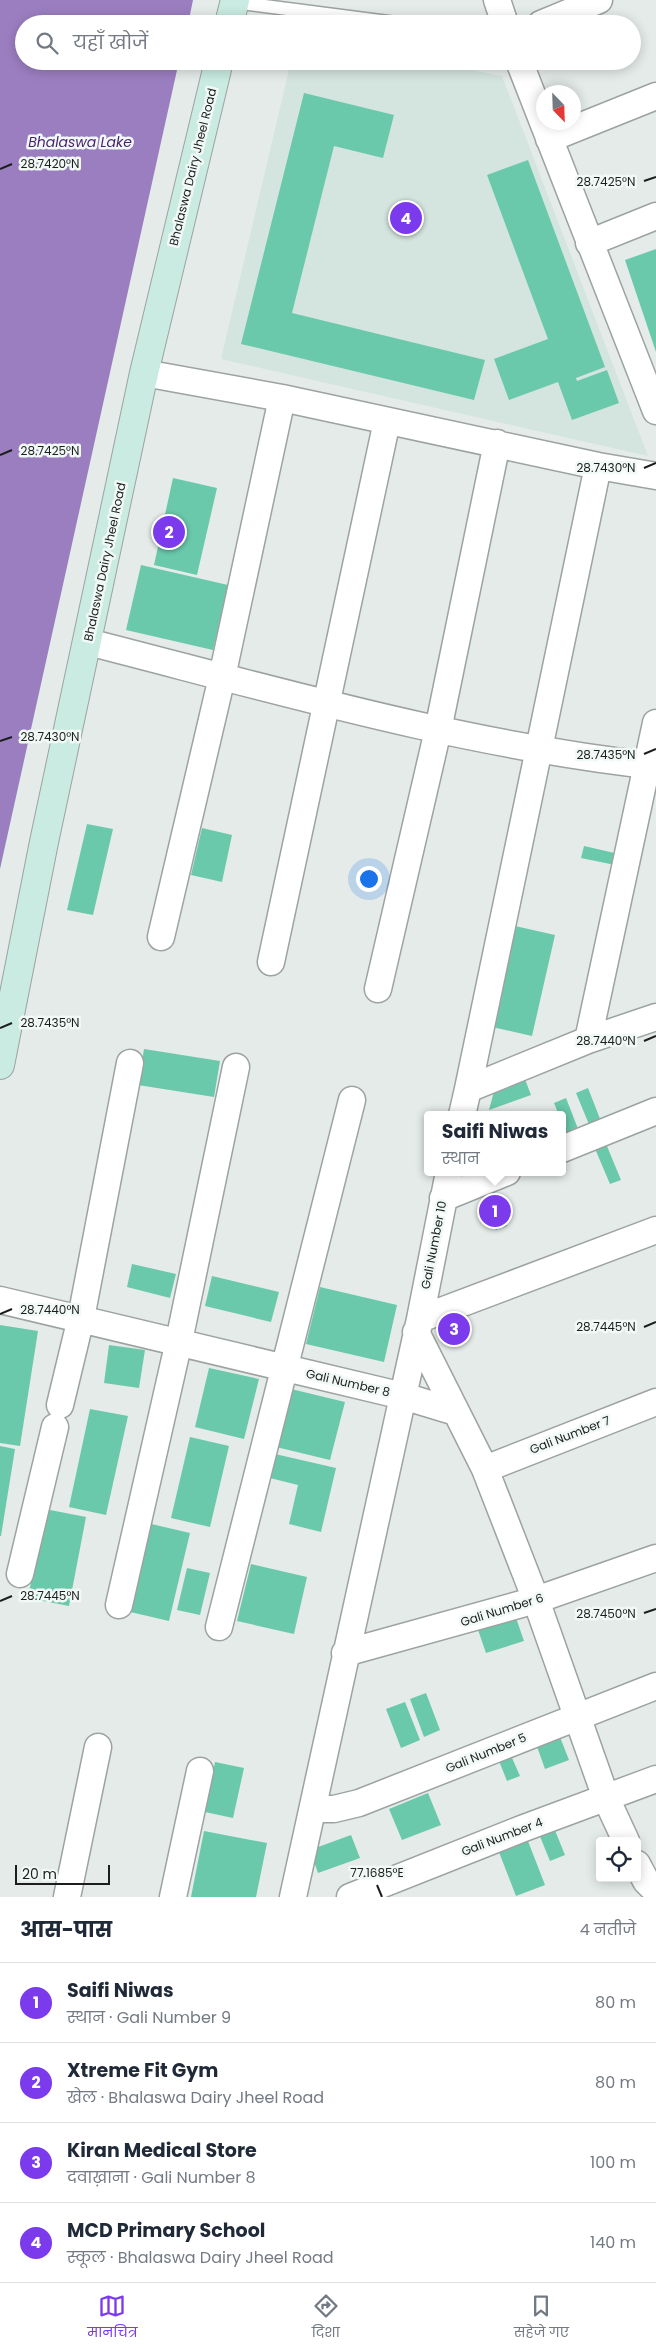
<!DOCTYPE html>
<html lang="hi">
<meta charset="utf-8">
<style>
body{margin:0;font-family:Poppins,"Noto Sans Devanagari",sans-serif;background:#f2f2f3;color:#1f2937}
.controls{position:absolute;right:15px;bottom:15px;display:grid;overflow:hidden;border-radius:5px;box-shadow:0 2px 12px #0003}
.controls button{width:45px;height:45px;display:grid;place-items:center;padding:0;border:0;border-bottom:1px solid #e0e1e3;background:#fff;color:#1f2937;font:25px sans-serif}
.compass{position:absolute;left:536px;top:85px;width:45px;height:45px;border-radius:50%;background:#fff;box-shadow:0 2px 12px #0003;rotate:157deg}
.scale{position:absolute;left:15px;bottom:12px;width:95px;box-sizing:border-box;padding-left:5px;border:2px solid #1b1e1d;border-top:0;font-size:14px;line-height:18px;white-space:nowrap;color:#1b1e1d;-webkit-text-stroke:4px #f1f9f6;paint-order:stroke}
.you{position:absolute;left:368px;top:878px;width:18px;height:18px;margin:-12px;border:4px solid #fff;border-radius:50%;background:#1a73e8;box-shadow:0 0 0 8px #1a73e833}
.badge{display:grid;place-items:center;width:32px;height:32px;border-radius:50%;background:#7c3aed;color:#fff;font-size:16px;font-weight:700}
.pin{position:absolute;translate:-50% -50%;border:2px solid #fff;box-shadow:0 1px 5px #0006}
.popup{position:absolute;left:424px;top:1111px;width:142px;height:65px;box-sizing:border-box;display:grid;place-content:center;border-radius:5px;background:#fff;filter:drop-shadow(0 1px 4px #0005);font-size:16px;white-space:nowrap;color:#747a83}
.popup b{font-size:19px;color:#1f2937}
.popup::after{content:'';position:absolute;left:50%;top:100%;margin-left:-10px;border:10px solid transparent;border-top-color:#fff}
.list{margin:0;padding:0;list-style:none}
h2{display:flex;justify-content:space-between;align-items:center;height:65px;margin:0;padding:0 20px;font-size:21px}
h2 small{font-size:16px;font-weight:400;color:#747a83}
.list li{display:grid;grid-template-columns:32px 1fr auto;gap:15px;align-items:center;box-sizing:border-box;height:80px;padding:0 20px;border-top:1px solid #e0e1e3}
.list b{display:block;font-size:19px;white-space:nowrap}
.list p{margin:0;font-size:16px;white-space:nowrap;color:#747a83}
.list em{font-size:16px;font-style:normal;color:#747a83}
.icon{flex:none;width:28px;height:28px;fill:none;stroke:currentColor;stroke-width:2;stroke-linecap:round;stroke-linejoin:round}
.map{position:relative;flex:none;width:656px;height:1897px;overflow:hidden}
.search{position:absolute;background:#fff;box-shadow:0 2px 12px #0003;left:15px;right:15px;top:15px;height:55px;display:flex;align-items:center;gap:12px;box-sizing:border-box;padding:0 18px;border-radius:28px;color:#747a83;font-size:19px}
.sheet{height:385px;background:#fff}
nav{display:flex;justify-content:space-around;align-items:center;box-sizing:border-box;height:70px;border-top:1px solid #e0e1e3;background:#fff;font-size:14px;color:#747a83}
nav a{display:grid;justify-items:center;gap:2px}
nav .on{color:#7c3aed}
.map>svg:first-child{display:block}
</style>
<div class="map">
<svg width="656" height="1897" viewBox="0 0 656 1897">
<rect width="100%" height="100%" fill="#e4ebe9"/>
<!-- built -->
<path fill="#d4e4de" d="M 291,61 L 428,61 L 502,76 L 648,456 L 221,359 Z"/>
<!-- water -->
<path fill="#9b7ec0" d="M 0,0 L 193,0 L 188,24 L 24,24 L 24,61 L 179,61 L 0,869 Z"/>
<!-- building -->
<path fill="#6ac9ab" d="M 304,93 L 394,115 L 383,158 L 334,146 L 292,313 L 485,360 L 474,400 L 241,344 Z
M 528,160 L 605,367 L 576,378 L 577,381 L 607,370 L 619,403 L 572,420 L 558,382 L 509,400 L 494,359 L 548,339 L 487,175 Z
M 656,249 L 656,352 L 625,260 Z
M 173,478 L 217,488 L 197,575 L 154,565 Z
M 141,565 L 228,585 L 213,650 L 126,630 Z
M 87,824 L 113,829 L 93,915 L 67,910 Z
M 202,828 L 232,835 L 222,882 L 191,875 Z
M 584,846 L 619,854 L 615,865 L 581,858 Z
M 515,926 L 555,935 L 532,1036 L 492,1027 Z
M 144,1049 L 220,1061 L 214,1097 L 138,1085 Z
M 523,1074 L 531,1095 L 489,1110 L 496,1084 Z
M 588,1088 L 604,1129 L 593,1134 L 576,1093 Z
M 566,1098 L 582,1139 L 571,1143 L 562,1123 L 562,1115 L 559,1115 L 554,1103 Z
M 604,1139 L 621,1180 L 610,1184 L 593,1144 Z
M 494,1191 L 507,1226 L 496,1230 L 482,1195 Z
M 132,1264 L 176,1274 L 170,1298 L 127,1287 Z
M 212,1276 L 279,1292 L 271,1322 L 205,1306 Z
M 320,1287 L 397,1305 L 384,1362 L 306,1344 Z
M 0,1325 L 38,1331 L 20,1446 L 0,1443 Z
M 109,1345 L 145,1350 L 139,1388 L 104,1383 Z
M 209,1368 L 259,1379 L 244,1439 L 195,1427 Z
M 287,1388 L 345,1402 L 330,1460 L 272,1446 Z
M 90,1409 L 128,1416 L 106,1515 L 69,1507 Z
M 190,1437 L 229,1446 L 210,1527 L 171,1518 Z
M 0,1446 L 15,1449 L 1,1536 L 0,1536 Z
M 275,1454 L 336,1468 L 321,1532 L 289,1524 L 298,1485 L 270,1478 Z
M 45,1509 L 86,1517 L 69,1606 L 28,1598 Z
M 147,1523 L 190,1533 L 169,1621 L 126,1611 Z
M 251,1564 L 307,1577 L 294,1634 L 237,1621 Z
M 187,1568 L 210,1573 L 200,1615 L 177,1610 Z
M 515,1615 L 524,1641 L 486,1653 L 477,1627 Z
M 426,1693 L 440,1730 L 424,1737 L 410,1699 Z
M 405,1702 L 420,1740 L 401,1748 L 386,1709 Z
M 558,1732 L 569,1760 L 545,1769 L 535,1741 Z
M 509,1751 L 520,1776 L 507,1781 L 497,1756 Z
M 215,1762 L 244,1768 L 233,1818 L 205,1812 Z
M 428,1793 L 441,1825 L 402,1840 L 389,1809 Z
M 554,1828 L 565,1855 L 550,1861 L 539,1834 Z
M 204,1831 L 267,1843 L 256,1897 L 191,1897 Z
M 351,1835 L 360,1858 L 318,1873 L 310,1850 Z
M 526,1836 L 545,1885 L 516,1896 L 497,1847 Z"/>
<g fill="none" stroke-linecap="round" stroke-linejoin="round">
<!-- lane casing -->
<g stroke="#9ca3a0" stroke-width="15">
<path id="lane" d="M 234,2 L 396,23"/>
</g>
<!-- street casing -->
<g stroke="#9ca3a0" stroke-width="29">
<path id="street" d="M 497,0 L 505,24
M 541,24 L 599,0
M 519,61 L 656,411
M 549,139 L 656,96
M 589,243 L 656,216
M 144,373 L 282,398 L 598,466 L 656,476
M 88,642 C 276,690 463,745 656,766
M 161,937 L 222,677 L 282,398
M 271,962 L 387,421
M 378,989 L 438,730 L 497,443
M 588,1040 L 656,723
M 468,1089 L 598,466
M 462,1115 L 468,1089 L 588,1040 L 656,1017
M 562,1149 L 656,1111
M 443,1198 L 507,1172
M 0,1300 L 403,1396 L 420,1319 L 656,1230
M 420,1319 L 449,1172
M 416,1332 L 485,1469 L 536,1600 L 606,1798 L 626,1841
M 60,1405 L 81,1318 L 130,1063
M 485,1469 L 656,1402
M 20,1574 L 55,1427
M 119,1605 L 179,1341 L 236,1067
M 219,1627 L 352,1100
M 345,1653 L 536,1600 L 656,1558
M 313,1809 L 334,1809 L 359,1803 L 656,1686
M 637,1864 L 646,1881 L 656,1891
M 67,1897 L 98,1747
M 173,1897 L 200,1771
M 293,1897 L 403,1396 L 456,1412
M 350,1897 L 524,1828 L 656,1779"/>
</g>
<!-- secondary casing -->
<g stroke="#9ca3a0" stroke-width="30">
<path id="secondary" d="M 229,24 L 235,0
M 0,1065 L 44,842 L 144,373 L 219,61"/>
</g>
<!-- lane -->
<use href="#lane" stroke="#fff" stroke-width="12"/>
<!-- street -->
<use href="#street" stroke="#fff" stroke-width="26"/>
<!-- secondary -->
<use href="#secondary" stroke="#c9ebe1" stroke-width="28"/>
</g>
<!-- ticks -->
<path fill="none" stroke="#1b1e1d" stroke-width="2" d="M 0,169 L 12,164M 644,181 L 656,177M 0,455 L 12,450M 644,468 L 656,463M 0,741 L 12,737M 644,754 L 656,749M 0,1028 L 12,1023M 644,1041 L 656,1036M 0,1314 L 12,1309M 644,1327 L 656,1322M 0,1601 L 12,1596M 644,1613 L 656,1609M 377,1885 L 382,1897"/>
<g text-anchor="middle" stroke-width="5" stroke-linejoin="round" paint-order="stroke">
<!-- street labels -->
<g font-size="12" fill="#1b1e1d" stroke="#f1f9f6">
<text transform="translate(193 167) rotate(-76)" y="4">Bhalaswa Dairy Jheel Road</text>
<text transform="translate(105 562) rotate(-78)" y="4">Bhalaswa Dairy Jheel Road</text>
<text transform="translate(434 1245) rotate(-79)" y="4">Gali Number 10</text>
<text transform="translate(348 1383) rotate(13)" y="4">Gali Number 8</text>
<text transform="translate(570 1435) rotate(-21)" y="4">Gali Number 7</text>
<text transform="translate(502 1610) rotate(-17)" y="4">Gali Number 6</text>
<text transform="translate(486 1753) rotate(-22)" y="4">Gali Number 5</text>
<text transform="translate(502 1837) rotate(-21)" y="4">Gali Number 4</text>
</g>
<!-- water labels -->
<g font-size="14" font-style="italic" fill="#481f6f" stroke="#f1f9f6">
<text x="80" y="147">Bhalaswa Lake</text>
</g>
</g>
<g font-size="12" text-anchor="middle" fill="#1b1e1d" stroke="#f1f9f6" stroke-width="5" stroke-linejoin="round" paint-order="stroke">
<text x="50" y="168">28.7420°N</text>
<text x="606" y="186">28.7425°N</text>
<text x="50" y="455">28.7425°N</text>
<text x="606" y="472">28.7430°N</text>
<text x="50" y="741">28.7430°N</text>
<text x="606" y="759">28.7435°N</text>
<text x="50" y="1027">28.7435°N</text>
<text x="606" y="1045">28.7440°N</text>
<text x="50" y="1314">28.7440°N</text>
<text x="606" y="1331">28.7445°N</text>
<text x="50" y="1600">28.7445°N</text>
<text x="606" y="1618">28.7450°N</text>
<text x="377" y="1877">77.1685°E</text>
</g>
</svg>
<div class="controls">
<button><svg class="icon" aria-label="locate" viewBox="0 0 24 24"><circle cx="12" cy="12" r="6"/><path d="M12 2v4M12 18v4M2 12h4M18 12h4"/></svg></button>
</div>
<svg class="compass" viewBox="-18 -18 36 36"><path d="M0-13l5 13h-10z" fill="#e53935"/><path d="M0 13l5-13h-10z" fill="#747a83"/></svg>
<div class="scale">20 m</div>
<div class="you"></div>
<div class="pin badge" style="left:495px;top:1211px">1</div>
<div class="popup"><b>Saifi Niwas</b>स्थान</div>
<div class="pin badge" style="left:169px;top:532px">2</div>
<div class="pin badge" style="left:454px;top:1329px">3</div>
<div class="pin badge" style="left:406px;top:218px">4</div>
<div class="search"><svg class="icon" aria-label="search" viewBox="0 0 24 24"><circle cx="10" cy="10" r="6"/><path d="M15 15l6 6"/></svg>यहाँ खोजें</div>
</div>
<section class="sheet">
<h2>आस-पास<small>4 नतीजे</small></h2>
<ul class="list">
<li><span class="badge">1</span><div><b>Saifi Niwas</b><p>स्थान · Gali Number 9</p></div><em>80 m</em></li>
<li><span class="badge">2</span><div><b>Xtreme Fit Gym</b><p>खेल · Bhalaswa Dairy Jheel Road</p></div><em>80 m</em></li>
<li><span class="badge">3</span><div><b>Kiran Medical Store</b><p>दवाख़ाना · Gali Number 8</p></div><em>100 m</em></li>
<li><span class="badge">4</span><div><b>MCD Primary School</b><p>स्कूल · Bhalaswa Dairy Jheel Road</p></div><em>140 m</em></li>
</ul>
</section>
<nav>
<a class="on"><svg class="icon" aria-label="map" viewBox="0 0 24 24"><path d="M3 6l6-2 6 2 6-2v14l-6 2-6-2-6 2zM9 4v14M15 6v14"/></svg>मानचित्र</a>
<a><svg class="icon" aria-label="directions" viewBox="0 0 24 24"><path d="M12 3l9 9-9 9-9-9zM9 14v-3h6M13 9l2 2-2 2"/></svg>दिशा</a>
<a><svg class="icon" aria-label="saved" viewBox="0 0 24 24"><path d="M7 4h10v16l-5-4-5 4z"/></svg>सहेजे गए</a>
</nav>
